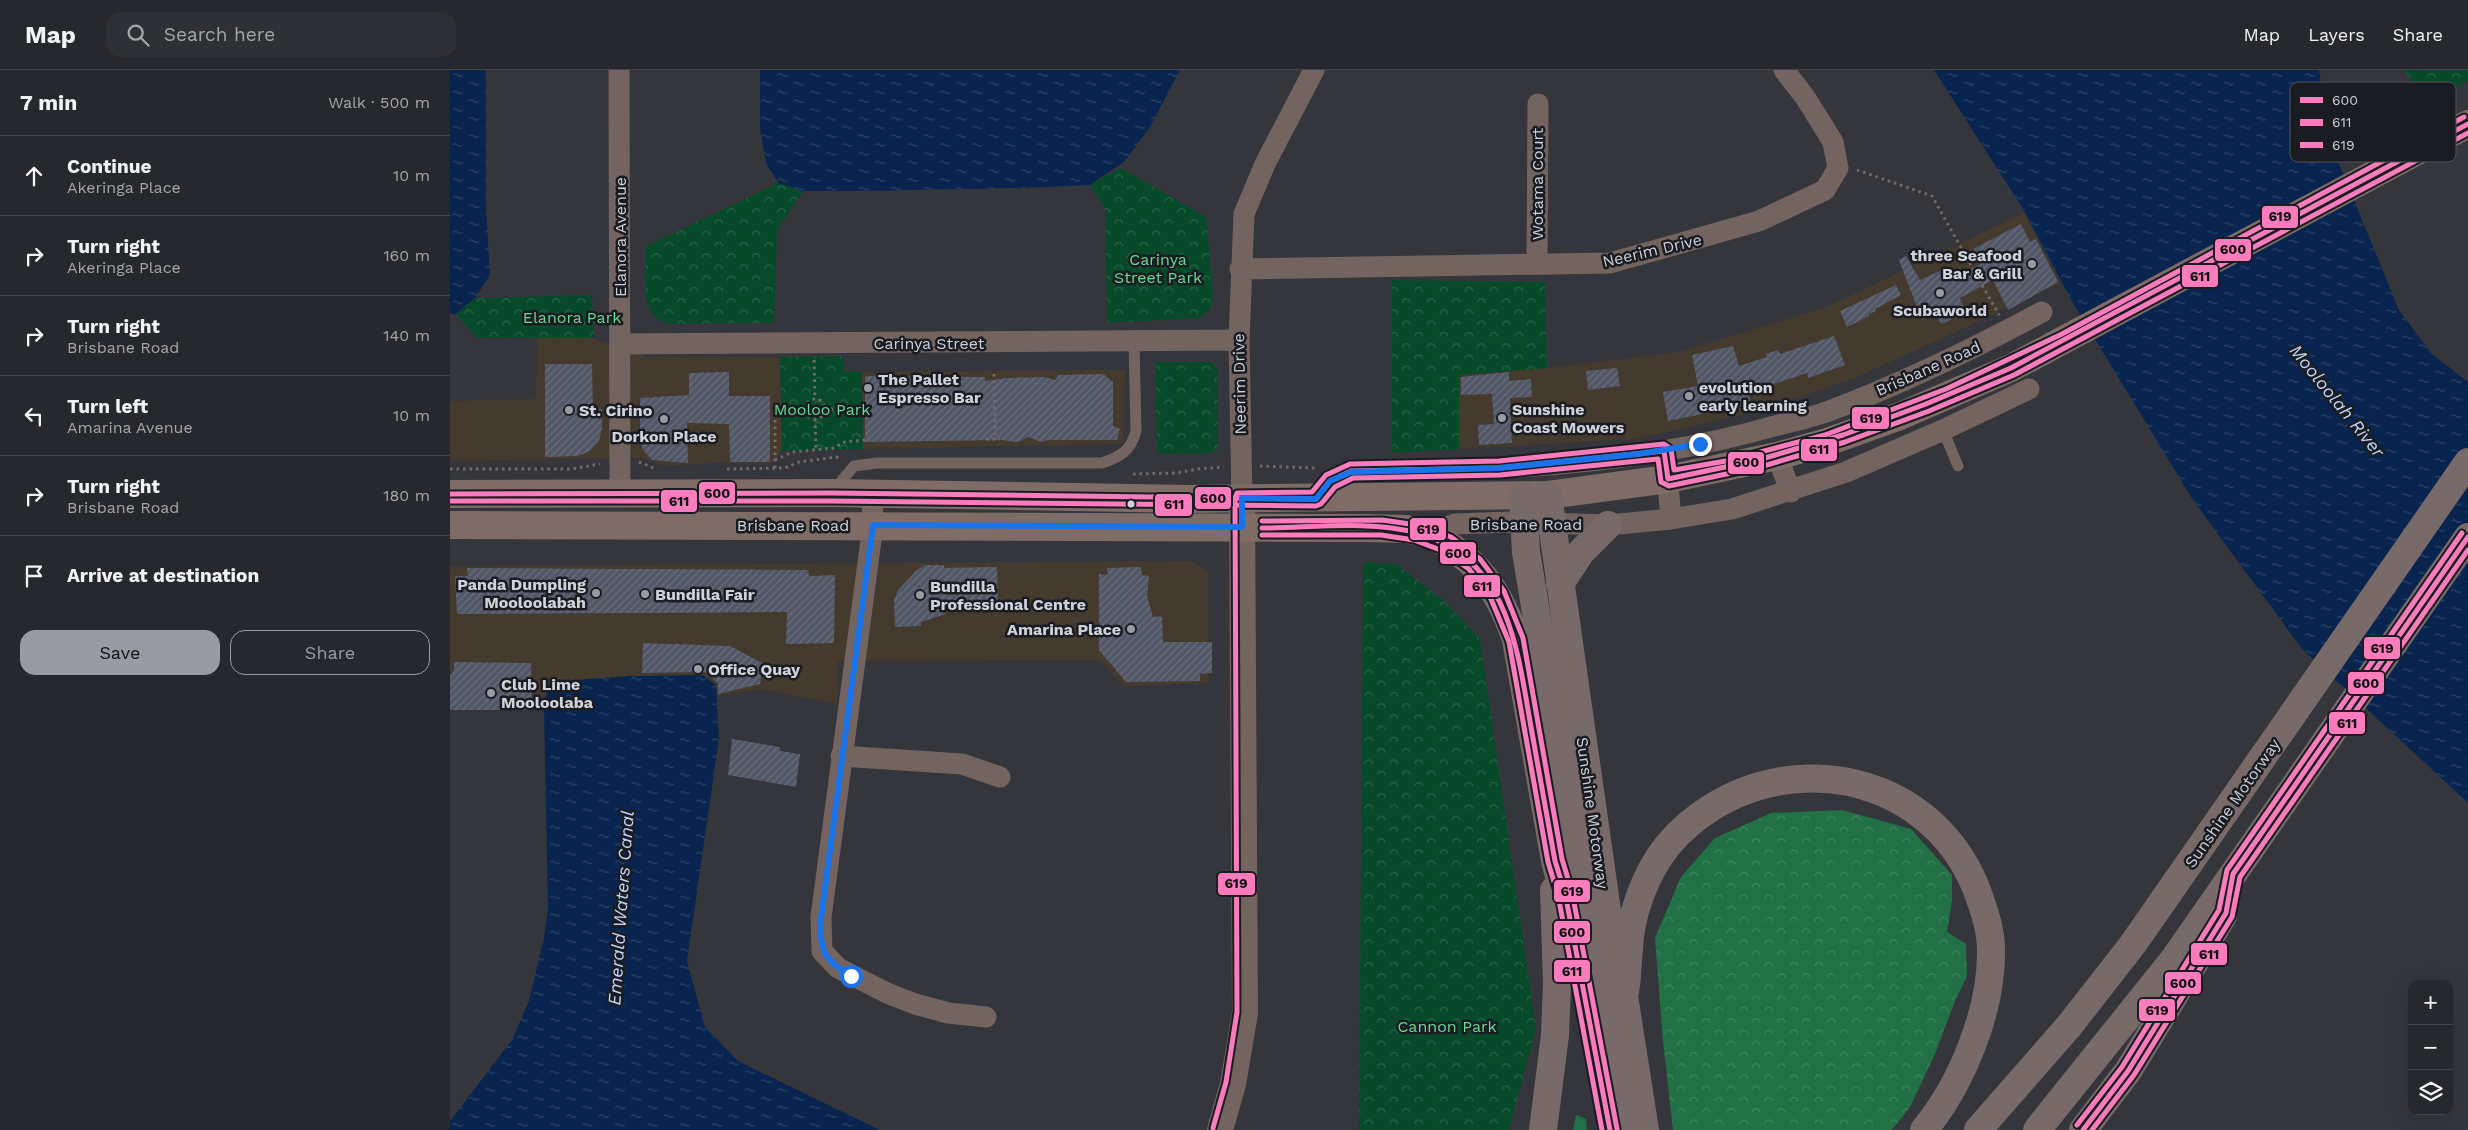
<!DOCTYPE html>
<meta charset="utf-8">
<style>
body{margin:0;font-family:"Work Sans",sans-serif;background:#2f3035;color:#f1f3f6}
.controls{position:absolute;right:15px;bottom:15px;display:grid;overflow:hidden;border-radius:10px;box-shadow:0 5px 20px #0002}
.controls button{width:45px;height:45px;display:grid;place-items:center;padding:0;border:0;border-bottom:1px solid #434449;background:#27282d;color:#f1f3f6;font:25px sans-serif}
.stop{position:absolute;width:15px;height:15px;margin:-11px;border:4px solid #1a73e8;border-radius:50%;background:#fff}
.stop.end{background:#1a73e8;border-color:#fff;box-shadow:0 1px 5px #0008}
.list{margin:0;padding:0;list-style:none}
h2{display:flex;justify-content:space-between;align-items:center;height:65px;margin:0;padding:0 20px;font-size:21px}
h2 small{font-size:16px;font-weight:400;color:#a4a6aa}
.list li{display:grid;grid-template-columns:32px 1fr auto;gap:15px;align-items:center;box-sizing:border-box;height:80px;padding:0 20px;border-top:1px solid #434449}
.list b{display:block;font-size:19px;white-space:nowrap}
.list p{margin:0;font-size:16px;white-space:nowrap;color:#a4a6aa}
.list em{font-size:16px;font-style:normal;color:#a4a6aa}
.actions{display:flex;gap:10px;padding:15px 20px}
.actions a{flex:1;padding:11px 0;border:1px solid #999ba2;border-radius:15px;text-align:center;font-size:18px;color:#999ba2}
.actions .main{background:#999ba2;color:#111}
.icon{flex:none;width:28px;height:28px;fill:none;stroke:currentColor;stroke-width:2;stroke-linecap:round;stroke-linejoin:round}
.map{position:relative;flex:none;width:2018px;height:1060px;overflow:hidden}
header{display:flex;align-items:center;gap:30px;box-sizing:border-box;height:70px;padding:0 25px;background:#27282d;border-bottom:1px solid #434449}
header strong{font-size:24px}
nav{display:flex;gap:28px;margin-inline-start:auto;font-size:18px}
.search{width:350px;height:45px;background:#2f3035;display:flex;align-items:center;gap:12px;box-sizing:border-box;padding:0 18px;border-radius:15px;color:#a4a6aa;font-size:19px}
main{display:flex}
aside{flex:1;background:#27282d}
.map>svg:first-child{display:block}
</style>
<header>
<strong>Map</strong>
<div class="search"><svg class="icon" aria-label="search" viewBox="0 0 24 24"><circle cx="10" cy="10" r="6"/><path d="M15 15l6 6"/></svg>Search here</div>
<nav><a>Map</a><a>Layers</a><a>Share</a></nav>
</header>
<main>
<aside>
<h2>7 min<small>Walk · 500 m</small></h2>
<ul class="list">
<li><svg class="icon" aria-label="ahead" viewBox="0 0 24 24"><path d="M12 20V5M6 11l6-6 6 6"/></svg><div><b>Continue</b><p>Akeringa Place</p></div><em>10 m</em></li>
<li><svg class="icon" aria-label="right" viewBox="0 0 24 24"><path d="M7 20v-9h11M14 6l5 5-5 5"/></svg><div><b>Turn right</b><p>Akeringa Place</p></div><em>160 m</em></li>
<li><svg class="icon" aria-label="right" viewBox="0 0 24 24"><path d="M7 20v-9h11M14 6l5 5-5 5"/></svg><div><b>Turn right</b><p>Brisbane Road</p></div><em>140 m</em></li>
<li><svg class="icon" aria-label="left" viewBox="0 0 24 24"><path d="M17 20v-9H6M10 6l-5 5 5 5"/></svg><div><b>Turn left</b><p>Amarina Avenue</p></div><em>10 m</em></li>
<li><svg class="icon" aria-label="right" viewBox="0 0 24 24"><path d="M7 20v-9h11M14 6l5 5-5 5"/></svg><div><b>Turn right</b><p>Brisbane Road</p></div><em>180 m</em></li>
<li><svg class="icon" aria-label="arrive" viewBox="0 0 24 24"><path d="M6 21V4h12l-3 4 3 4H6"/></svg><div><b>Arrive at destination</b></div></li>
</ul>
<div class="actions"><a class="main">Save</a><a>Share</a></div>
</aside>
<div class="map">
<svg width="2018" height="1060" viewBox="0 0 2018 1060">
<defs>
<pattern id="forest-crowns" width="20" height="18" patternUnits="userSpaceOnUse" patternTransform="scale(1.25)"><rect width="20" height="18" fill="#227046"/><path d="M2 6a3 3 0 1 1 6 0M12 15a3 3 0 1 1 6 0" fill="none" stroke="#418460"/></pattern>
<pattern id="park-crowns" width="20" height="18" patternUnits="userSpaceOnUse" patternTransform="scale(1.25)"><rect width="20" height="18" fill="#074a2a"/><path d="M2 6a3 3 0 1 1 6 0M12 15a3 3 0 1 1 6 0" fill="none" stroke="#2a6348"/></pattern>
<pattern id="water-ripples" width="26" height="14" patternUnits="userSpaceOnUse" patternTransform="scale(1.25)"><rect width="26" height="14" fill="#09254f"/><path d="M2 4q2-2 4 0t4 0M15 11q2-2 4 0t4 0" fill="none" stroke="#2c4468"/></pattern>
<pattern id="building-hatch" width="6" height="6" patternUnits="userSpaceOnUse" patternTransform="scale(1.25)"><rect width="6" height="6" fill="#525767"/><path d="M-1 1l2-2M0 6l6-6M5 7l2-2" fill="none" stroke="#6a6e7c"/></pattern>
</defs>
<rect width="100%" height="100%" fill="#34363c"/>
<!-- commercial -->
<path fill="#443a2d" d="M 1574,143 L 1610,214 L 1405,308 L 1310,341 L 1185,369 L 1009,379 L 1009,305 L 1097,298 L 1229,282 L 1374,238 Z
M 87,268 L 144,268 L 198,287 L 330,287 L 332,381 L 321,394 L 263,393 L 216,396 L 189,388 L 0,391 L 0,331 L 86,329 Z
M 675,300 L 674,374 L 413,379 L 412,302 Z
M 741,491 L 758,503 L 759,613 L 674,616 L 650,590 L 388,591 L 388,634 L 311,619 L 267,626 L 266,615 L 97,621 L 94,640 L 0,641 L 0,496 Z"/>
<!-- forest -->
<path fill="url(#forest-crowns)" d="M 1392,740 L 1461,759 L 1502,805 L 1502,831 L 1497,862 L 1516,874 L 1517,906 L 1505,931 L 1485,984 L 1460,1037 L 1442,1060 L 1223,1060 L 1213,971 L 1205,868 L 1231,807 L 1265,768 L 1321,743 Z
M 1126,1045 L 1136,1049 L 1137,1060 L 1123,1060 Z"/>
<!-- park -->
<path fill="url(#park-crowns)" d="M 1953,0 L 2018,0 L 2018,11 L 1979,31 Z
M 671,98 L 756,147 L 763,225 L 760,239 L 749,248 L 657,253 L 655,138 L 640,115 Z
M 328,113 L 353,121 L 327,160 L 324,253 L 221,254 C 216,252 210,251 206,248 C 190,233 196,197 195,177 Z
M 942,210 L 1095,212 L 1097,298 L 1009,305 L 1009,379 L 942,383 Z
M 142,225 L 144,268 L 27,268 L 6,244 L 25,228 Z
M 394,286 L 394,301 L 412,302 L 413,379 L 332,381 L 330,287 Z
M 705,292 L 762,292 L 767,298 L 768,378 L 760,383 L 707,384 Z
M 913,492 L 946,494 L 993,530 L 1030,569 L 1086,959 L 1059,1060 L 909,1060 Z"/>
<!-- water -->
<path fill="url(#water-ripples)" d="M 0,0 L 36,0 L 36,137 L 40,205 L 25,228 L 6,244 L 0,244 Z
M 310,0 L 730,0 L 700,57 L 675,91 L 640,115 L 573,118 L 414,121 L 353,121 L 328,113 L 316,93 L 310,59 Z
M 1484,0 L 1869,0 L 1881,74 L 1949,240 L 1981,283 L 2018,312 L 2018,733 L 1852,579 L 1743,430 L 1624,235 L 1573,139 Z
M 253,605 L 266,615 L 269,669 L 237,891 L 255,957 L 288,991 L 430,1060 L 0,1060 L 0,1051 L 62,970 L 79,931 L 94,867 L 98,838 L 94,640 L 97,621 L 110,611 L 180,606 Z"/>
<!-- building -->
<path fill="url(#building-hatch)" d="M 1571,154 L 1580,172 L 1586,169 L 1608,212 L 1558,240 L 1543,210 L 1510,228 L 1516,243 L 1491,254 L 1486,244 L 1472,250 L 1449,190 L 1456,186 L 1470,210 L 1500,196 L 1504,206 L 1531,194 L 1523,179 Z
M 1446,215 L 1451,225 L 1425,239 L 1426,241 L 1419,244 L 1419,246 L 1397,257 L 1390,241 Z
M 1384,266 L 1395,295 L 1358,308 L 1357,303 L 1298,323 L 1302,334 L 1218,351 L 1213,322 L 1248,316 L 1242,285 L 1283,276 L 1289,296 L 1317,287 L 1316,284 L 1328,280 L 1330,284 Z
M 95,294 L 142,294 L 143,340 L 152,339 L 152,357 L 149,371 L 140,381 L 128,386 L 95,387 Z
M 1167,298 L 1170,316 L 1138,320 L 1136,301 Z
M 279,302 L 279,326 L 320,326 L 320,392 L 280,392 L 279,354 L 237,353 L 238,393 L 202,390 L 193,380 L 190,369 L 190,328 L 239,325 L 239,303 Z
M 1059,302 L 1059,311 L 1081,309 L 1082,327 L 1060,328 L 1062,373 L 1029,375 L 1028,355 L 1044,354 L 1042,324 L 1011,325 L 1011,307 Z
M 653,304 L 663,312 L 663,356 L 670,359 L 667,370 L 598,370 L 591,372 L 578,367 L 568,372 L 551,370 L 415,372 L 415,306 L 535,307 L 535,311 L 557,308 L 594,307 L 605,310 L 609,305 Z
M 475,495 L 494,495 L 494,498 L 547,497 L 548,539 L 496,540 L 496,544 L 471,552 L 471,556 L 445,557 L 444,530 L 448,520 L 466,501 Z
M 691,497 L 692,505 L 699,506 L 697,526 L 703,547 L 712,546 L 713,572 L 762,572 L 762,603 L 750,604 L 750,611 L 676,612 L 649,580 L 649,504 L 658,505 L 657,498 Z
M 17,498 L 358,500 L 359,506 L 385,505 L 384,573 L 336,574 L 337,542 L 7,544 L 5,506 L 18,506 Z
M 193,573 L 280,576 L 314,594 L 310,614 L 268,624 L 268,613 L 255,602 L 192,603 Z
M 4,592 L 81,593 L 82,640 L 0,640 L 0,605 L 4,600 Z
M 282,669 L 330,677 L 330,681 L 350,684 L 346,717 L 278,705 Z"/>
<g fill="none" stroke-linecap="round" stroke-linejoin="round">
<!-- path -->
<path stroke="#736a69" stroke-width="3" stroke-dasharray="2.5 4" stroke-linecap="butt" d="M 1407,100 L 1482,126 L 1549,245
M 364,290 L 365,329
M 544,304 L 545,369
M355 339a10 10 0 1 1 20 0a10 10 0 1 1-20 0Z
M 374,339 L 411,339
M 365,349 L 366,380
M 536,369 L 550,369
M 325,390 L 343,382 L 383,378 L 395,372 L 415,370
M 189,392 L 206,399
M 810,396 L 866,398
M 325,398 L 325,340 L 355,340
M 0,399 L 121,399 L 150,394
M 277,399 L 335,398 L 349,392 L 386,387 L 391,389
M 683,404 L 727,403 L 748,399 L 774,397"/>
<!-- service -->
<path stroke="#746460" stroke-width="11" d="M 1493,360 L 1508,396
M 383,421 L 404,396 L 427,393 L 652,393 C 670,387 681,381 686,361 L 684,272"/>
<!-- minor -->
<path stroke="#746460" stroke-width="21" d="M 169,0 L 170,424
M 1087,194 L 1088,34
M 790,199 L 1160,193 L 1309,151 L 1375,120 L 1388,98 L 1383,72 L 1355,27 L 1334,0
M 170,274 L 789,270
M 1327,386 L 1341,422
M 1216,393 L 1221,449
M 422,424 L 423,455 L 371,847 L 372,881 L 388,898 L 437,923 L 465,934 L 498,943 L 536,947
M 792,429 L 789,270 L 794,144 L 815,94 L 864,0
M 866,429 L 880,411 L 901,401 C 950,400 999,401 1049,398 C 1142,394 1238,381 1328,355 C 1345,351 1363,347 1379,341 C 1452,314 1523,279 1592,242
M 979,464 L 1005,454 L 1062,452 L 1158,455 L 1221,449 L 1282,439 L 1396,402 L 1493,360 L 1579,319
M 391,686 L 512,694 L 550,707"/>
<!-- tertiary -->
<path stroke="#746460" stroke-width="26" d="M 770,1060 L 783,1014 L 795,943 L 792,429"/>
<!-- primary -->
<path stroke="#7f6c66" stroke-width="28" d="M 0,424 L 382,423 L 740,429 L 1098,425 L 1218,409 L 1327,386 L 1377,372 L 1450,346 L 1561,298 L 2018,54
M 0,455 L 916,458 L 956,459 L 979,464"/>
<!-- motorway -->
<path stroke="#786a68" stroke-width="28" d="M 1098,425 L 1164,890 L 1174,926 L 1195,1060
M 1073,426 L 1076,482 L 1172,1060
M 979,464 C 1026,487 1050,521 1066,570 L 1105,791 L 1119,844
M 1110,514 L 1131,482 L 1158,455
M 1174,926 C 1178,910 1177,895 1179,879 C 1180,851 1189,824 1202,799 C 1220,765 1253,739 1287,724 C 1383,683 1494,725 1529,826 C 1535,843 1541,861 1541,880 C 1542,940 1512,1014 1474,1060
M 1093,1060 L 1105,965 L 1107,913 L 1104,820
M 1528,1060 L 1619,956 L 1683,874 L 2018,392
M 1587,1060 L 1724,889 L 2018,467
M 1633,1060 L 1678,1001 L 1773,846"/>
<!-- bus-1 casing -->
<g stroke="#1a1c22" stroke-width="9">
<path id="bus-1" d="M 0,424 L 382,423 L 866,429 L 880,411 L 901,401 L 1049,398 L 1214,381 L 1218,409 L 1308,390 L 1393,365 L 1476,334 L 1561,298 L 2018,54
M 812,458 C 860,458 920,450 967,463 C 1059,488 1067,578 1081,657 C 1089,702 1097,746 1105,791 L 1115,823 L 1160,1060
M 1633,1060 L 1678,1001 L 1776,843 L 1783,804 L 2018,467"/>
</g>
<!-- bus-2 casing -->
<g stroke="#1a1c22" stroke-width="9">
<path id="bus-2" d="M 0,431 L 382,431 L 866,436 L 871,434 L 885,417 L 903,408 L 1050,405 L 1208,389 L 1211,412 L 1219,416 L 1310,397 L 1395,372 L 1479,341 L 1564,305 L 2018,63
M 812,465 L 931,465 L 964,470 L 993,481 L 1019,499 L 1041,529 L 1059,572 L 1098,792 L 1108,825 L 1152,1060
M 1642,1060 L 1684,1005 L 1782,847 L 1790,807 L 2018,480"/>
</g>
<!-- bus-3 casing -->
<g stroke="#1a1c22" stroke-width="9">
<path id="bus-3" d="M 812,451 L 932,450 L 967,455 L 1001,467 L 1030,489 L 1054,521 L 1073,568 L 1112,789 L 1122,822 L 1167,1059
M 1627,1055 L 1672,997 L 1769,840 L 1777,800 L 2012,463
M 763,1058 L 776,1012 L 787,942 L 785,429 L 787,423 L 862,422 L 876,405 L 900,394 L 1049,391 L 1214,374 L 1221,379 L 1224,400 L 1276,391 L 1375,365 L 1496,319 L 1612,264 L 2014,47"/>
</g>
<!-- bus-1 -->
<use href="#bus-1" stroke="#fb7cbc" stroke-width="5"/>
<!-- bus-2 -->
<use href="#bus-2" stroke="#fb7cbc" stroke-width="5"/>
<!-- bus-3 -->
<use href="#bus-3" stroke="#fb7cbc" stroke-width="5"/>
</g>
<g fill="none" stroke-linecap="round" stroke-linejoin="round">
<!-- route -->
<path stroke="#1a73e8" stroke-width="6" d="M 401,906 C 373,889 369,880 371,848 L 423,455 L 792,457 L 792,428 L 866,429 L 880,411 L 901,402 L 1049,398 L 1188,384 L 1250,374"/>
</g>
<!-- markers -->
<g fill="#999ba2" stroke="#1a1c22" stroke-width="2">
<circle cx="1582" cy="194" r="5"/>
<circle cx="1490" cy="223" r="5"/>
<circle cx="418" cy="318" r="5"/>
<circle cx="1239" cy="326" r="5"/>
<circle cx="119" cy="340" r="5"/>
<circle cx="1052" cy="348" r="5"/>
<circle cx="214" cy="349" r="5"/>
<circle cx="146" cy="523" r="5"/>
<circle cx="195" cy="524" r="5"/>
<circle cx="470" cy="525" r="5"/>
<circle cx="681" cy="559" r="5"/>
<circle cx="248" cy="599" r="5"/>
<circle cx="41" cy="623" r="5"/>
</g>
<circle fill="#cfd2d9" stroke="#1a1c22" stroke-width="2" cx="681" cy="434" r="4.5"/>
<g text-anchor="middle" stroke-width="5" stroke-linejoin="round" paint-order="stroke">
<!-- street labels -->
<g font-size="16" fill="#cfd2d9" stroke="#1a1c22">
<text transform="translate(1087 114) rotate(-90)" y="6">Wotama Court</text>
<text transform="translate(170 167) rotate(-90)" y="6">Elanora Avenue</text>
<text transform="translate(1202 180) rotate(-13)" y="6">Neerim Drive</text>
<text x="479" y="279">Carinya Street</text>
<text transform="translate(1478 298) rotate(-24)" y="6">Brisbane Road</text>
<text transform="translate(789 314) rotate(-91)" y="6">Neerim Drive</text>
<text x="1076" y="460">Brisbane Road</text>
<text x="343" y="461">Brisbane Road</text>
<text transform="translate(1782 733) rotate(-55)" y="6">Sunshine Motorway</text>
<text transform="translate(1143 743) rotate(82)" y="6">Sunshine Motorway</text>
</g>
<!-- poi labels -->
<g font-size="16" font-weight="bold" fill="#cfd2d9" stroke="#1a1c22" text-anchor="start">
<text x="1572" y="191" text-anchor="end">three Seafood<tspan x="1572" dy="18">Bar &amp; Grill</tspan></text>
<text x="1490" y="246" text-anchor="middle">Scubaworld</text>
<text x="428" y="315">The Pallet<tspan x="428" dy="18">Espresso Bar</tspan></text>
<text x="1249" y="323">evolution<tspan x="1249" dy="18">early learning</tspan></text>
<text x="1062" y="345">Sunshine<tspan x="1062" dy="18">Coast Mowers</tspan></text>
<text x="129" y="346">St. Cirino</text>
<text x="214" y="372" text-anchor="middle">Dorkon Place</text>
<text x="136" y="520" text-anchor="end">Panda Dumpling<tspan x="136" dy="18">Mooloolabah</tspan></text>
<text x="480" y="522">Bundilla<tspan x="480" dy="18">Professional Centre</tspan></text>
<text x="205" y="530">Bundilla Fair</text>
<text x="671" y="565" text-anchor="end">Amarina Place</text>
<text x="258" y="605">Office Quay</text>
<text x="51" y="620">Club Lime<tspan x="51" dy="18">Mooloolaba</tspan></text>
</g>
<!-- park labels -->
<g font-size="16" fill="#69da94" stroke="#1a1c22">
<text x="708" y="195">Carinya<tspan x="708" dy="18">Street Park</tspan></text>
<text x="122" y="253">Elanora Park</text>
<text x="372" y="345">Mooloo Park</text>
<text x="997" y="962">Cannon Park</text>
</g>
<!-- water labels -->
<g font-size="18" font-style="italic" fill="#c1d8fe" stroke="#1a1c22">
<text transform="translate(1887 331) rotate(51)" y="6">Mooloolah River</text>
<text transform="translate(171 838) rotate(-86)" y="6">Emerald Waters Canal</text>
</g>
</g>
<!-- legend -->
<rect x="1840" y="12" width="166" height="80" rx="8" fill="#1a1c22" stroke="#505359" stroke-width="1"/>
<rect x="1850" y="27" width="23" height="6" fill="#fb7cbc"/>
<rect x="1850" y="49" width="23" height="7" fill="#fb7cbc"/>
<rect x="1850" y="72" width="23" height="6" fill="#fb7cbc"/>
<g font-size="14" fill="#cfd2d9">
<text x="1882" y="35">600</text>
<text x="1882" y="57">611</text>
<text x="1882" y="80">619</text>
</g>
<g stroke="#1a1c22" stroke-width="2">
<rect x="1811" y="135" width="38" height="24" rx="5" fill="#fb7cbc"/>
<rect x="1764" y="168" width="38" height="24" rx="5" fill="#fb7cbc"/>
<rect x="1731" y="194" width="38" height="24" rx="5" fill="#fb7cbc"/>
<rect x="1401" y="336" width="39" height="24" rx="5" fill="#fb7cbc"/>
<rect x="1350" y="368" width="38" height="24" rx="5" fill="#fb7cbc"/>
<rect x="1277" y="381" width="38" height="24" rx="5" fill="#fb7cbc"/>
<rect x="248" y="411" width="38" height="24" rx="5" fill="#fb7cbc"/>
<rect x="744" y="416" width="38" height="24" rx="5" fill="#fb7cbc"/>
<rect x="210" y="419" width="38" height="24" rx="5" fill="#fb7cbc"/>
<rect x="704" y="423" width="39" height="24" rx="5" fill="#fb7cbc"/>
<rect x="959" y="447" width="38" height="24" rx="5" fill="#fb7cbc"/>
<rect x="989" y="471" width="38" height="24" rx="5" fill="#fb7cbc"/>
<rect x="1013" y="504" width="38" height="24" rx="5" fill="#fb7cbc"/>
<rect x="1913" y="566" width="38" height="24" rx="5" fill="#fb7cbc"/>
<rect x="1897" y="601" width="38" height="24" rx="5" fill="#fb7cbc"/>
<rect x="1878" y="641" width="38" height="24" rx="5" fill="#fb7cbc"/>
<rect x="767" y="802" width="39" height="24" rx="5" fill="#fb7cbc"/>
<rect x="1103" y="809" width="38" height="24" rx="5" fill="#fb7cbc"/>
<rect x="1103" y="850" width="38" height="24" rx="5" fill="#fb7cbc"/>
<rect x="1740" y="872" width="38" height="24" rx="5" fill="#fb7cbc"/>
<rect x="1103" y="889" width="38" height="24" rx="5" fill="#fb7cbc"/>
<rect x="1714" y="901" width="38" height="24" rx="5" fill="#fb7cbc"/>
<rect x="1688" y="928" width="38" height="24" rx="5" fill="#fb7cbc"/>
</g>
<g font-size="14" text-anchor="middle" font-weight="bold" fill="#111">
<text x="1830" y="151">619</text>
<text x="1783" y="184">600</text>
<text x="1750" y="211">611</text>
<text x="1421" y="353">619</text>
<text x="1369" y="384">611</text>
<text x="1296" y="397">600</text>
<text x="267" y="428">600</text>
<text x="763" y="433">600</text>
<text x="229" y="436">611</text>
<text x="724" y="439">611</text>
<text x="978" y="464">619</text>
<text x="1008" y="488">600</text>
<text x="1032" y="521">611</text>
<text x="1932" y="583">619</text>
<text x="1916" y="618">600</text>
<text x="1897" y="658">611</text>
<text x="786" y="818">619</text>
<text x="1122" y="826">619</text>
<text x="1122" y="867">600</text>
<text x="1759" y="889">611</text>
<text x="1122" y="906">611</text>
<text x="1733" y="918">600</text>
<text x="1707" y="945">619</text>
</g>
</svg>
<div class="controls">
<button>+</button>
<button>−</button>
<button><svg class="icon" aria-label="layers" viewBox="0 0 24 24"><path d="M12 4l9 5-9 5-9-5zM3 14l9 5 9-5"/></svg></button>
</div>
<div class="stop" style="left:401px;top:906px"></div>
<div class="stop end" style="left:1250px;top:374px"></div>
</div>
</main>
